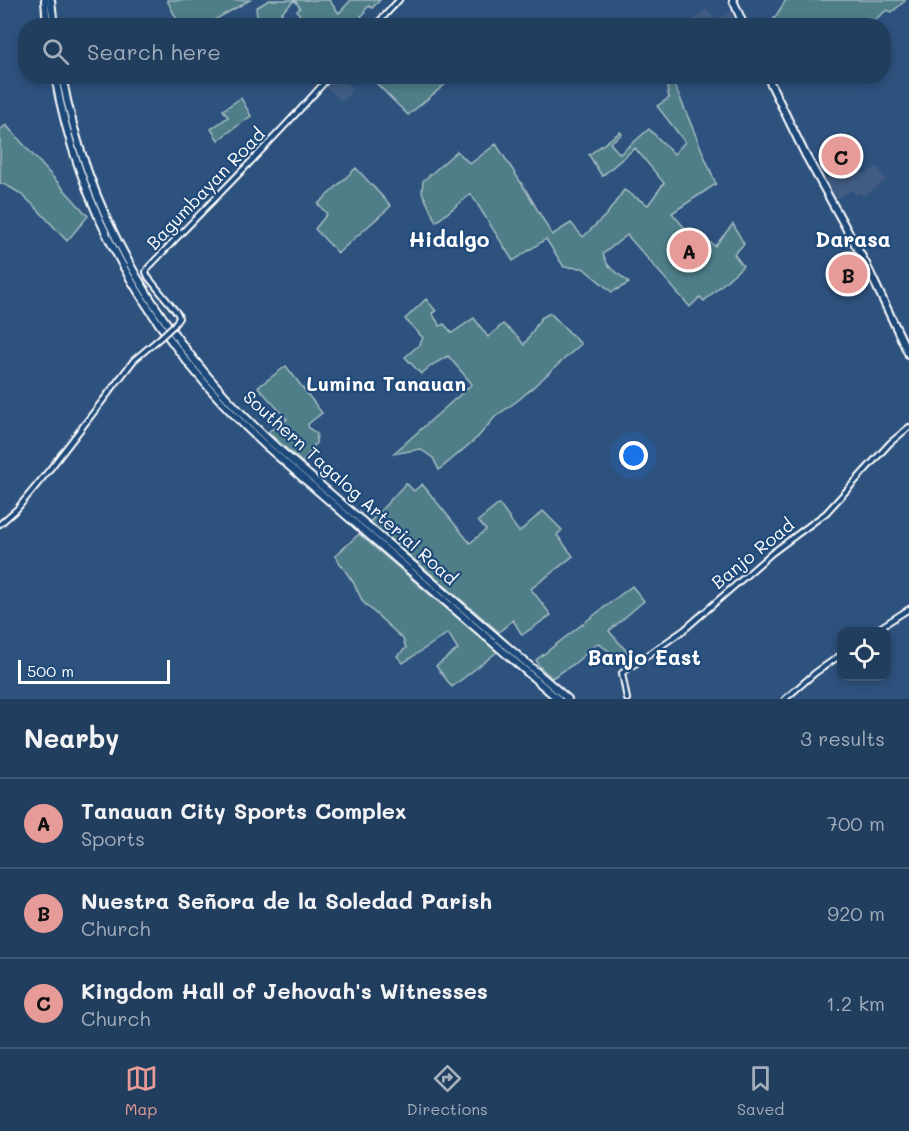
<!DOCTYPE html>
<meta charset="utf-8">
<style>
body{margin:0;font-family:Mali,sans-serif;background:#2a4564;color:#f1f3f6}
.controls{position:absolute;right:18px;bottom:18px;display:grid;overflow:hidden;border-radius:12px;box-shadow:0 3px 9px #0003}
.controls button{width:54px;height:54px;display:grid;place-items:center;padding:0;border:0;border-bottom:2px solid #3f5773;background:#223e5e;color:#f1f3f6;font:30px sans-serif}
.scale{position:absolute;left:18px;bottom:15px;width:152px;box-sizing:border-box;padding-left:6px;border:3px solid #fff;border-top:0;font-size:16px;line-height:21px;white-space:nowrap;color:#fff;-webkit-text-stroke:4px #1f4a7a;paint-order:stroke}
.you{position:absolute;left:634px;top:456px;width:21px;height:21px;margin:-15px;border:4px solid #fff;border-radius:50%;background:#1a73e8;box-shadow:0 0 0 9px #1a73e833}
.badge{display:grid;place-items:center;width:39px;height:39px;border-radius:50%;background:#e69b98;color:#111;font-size:20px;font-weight:700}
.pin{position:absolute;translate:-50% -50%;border:3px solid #fff;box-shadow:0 2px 6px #0006}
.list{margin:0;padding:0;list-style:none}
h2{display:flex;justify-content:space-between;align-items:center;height:78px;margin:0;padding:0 24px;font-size:26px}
h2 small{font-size:20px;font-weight:400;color:#a2aebc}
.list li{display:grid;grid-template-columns:39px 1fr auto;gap:18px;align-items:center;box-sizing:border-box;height:90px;padding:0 24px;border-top:2px solid #3f5773}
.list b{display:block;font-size:22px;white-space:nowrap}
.list p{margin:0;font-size:20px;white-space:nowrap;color:#a2aebc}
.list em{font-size:20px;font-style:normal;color:#a2aebc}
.icon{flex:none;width:33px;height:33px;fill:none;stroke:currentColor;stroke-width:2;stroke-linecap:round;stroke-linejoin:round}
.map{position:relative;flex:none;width:909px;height:699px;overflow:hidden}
.search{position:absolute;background:#223e5e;box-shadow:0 3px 9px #0003;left:18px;right:18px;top:18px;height:66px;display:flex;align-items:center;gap:15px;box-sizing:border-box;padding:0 21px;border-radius:24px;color:#a2aebc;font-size:22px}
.sheet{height:348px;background:#223e5e}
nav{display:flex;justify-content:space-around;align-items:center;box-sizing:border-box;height:84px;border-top:2px solid #3f5773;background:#223e5e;font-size:16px;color:#a2aebc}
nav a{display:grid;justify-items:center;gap:3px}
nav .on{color:#e69b98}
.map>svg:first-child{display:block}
</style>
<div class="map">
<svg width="909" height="699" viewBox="0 0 909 699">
<rect width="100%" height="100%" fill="#2e527e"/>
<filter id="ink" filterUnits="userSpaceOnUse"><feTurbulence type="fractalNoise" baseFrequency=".0167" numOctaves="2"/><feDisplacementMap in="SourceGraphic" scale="12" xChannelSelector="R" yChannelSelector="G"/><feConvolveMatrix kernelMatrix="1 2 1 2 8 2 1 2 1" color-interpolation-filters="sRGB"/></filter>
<g filter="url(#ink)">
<!-- built -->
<path fill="#405b83" d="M 706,9 L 716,20 L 732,11 L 739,25 L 679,25 L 696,18 Z
M 333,77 L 341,77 L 353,88 L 343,102 L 325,86 Z
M 854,159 L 864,175 L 877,166 L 886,180 L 863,197 L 860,192 L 856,195 L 852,190 L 833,201 L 822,181 Z"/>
<!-- green -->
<path fill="#4f7e88" stroke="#a7bec4" stroke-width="1.5" d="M 167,0 L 250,0 L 209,23 L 209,25 L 180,26 Z
M 269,0 L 329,0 L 339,13 L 351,0 L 380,0 L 372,8 L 369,6 L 364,11 L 365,13 L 361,16 L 367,23 L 365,25 L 358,25 L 353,20 L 347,25 L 306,25 L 297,11 L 300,8 L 295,0 L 281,13 L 289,23 L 295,18 L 299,25 L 256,25 L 252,20 L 257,17 L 256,8 Z
M 786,0 L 905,0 L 905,1 L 892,12 L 887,10 L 868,25 L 770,25 Z
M 370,77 L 454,77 L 408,115 Z
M 673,81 L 716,184 L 672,213 L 698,244 L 705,239 L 715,246 L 733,224 L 744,244 L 734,254 L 743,266 L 704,301 L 700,297 L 690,307 L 627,235 L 603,254 L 608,265 L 629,283 L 612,292 L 583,268 L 564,267 L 546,239 L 513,261 L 471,194 L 436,222 L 422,192 L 423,181 L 457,151 L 470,164 L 496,144 L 527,192 L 552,235 L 571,223 L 583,237 L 607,214 L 624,190 L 648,205 L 664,183 L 635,148 L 602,176 L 589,155 L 620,132 L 622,134 L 610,143 L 620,154 L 649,129 L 674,154 L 685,142 L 657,106 L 669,98 L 667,86 Z
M 241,98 L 251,116 L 218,140 L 211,129 L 228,117 L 223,110 Z
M 6,125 L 88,216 L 67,241 C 47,221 26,191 0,183 L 0,130 Z
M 356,168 L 391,206 L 338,253 L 315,229 L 327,214 L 318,204 Z
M 426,299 L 436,311 L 432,313 L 440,326 L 444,324 L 452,333 L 474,318 L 488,337 L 503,324 L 518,337 L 524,345 L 541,318 L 550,313 L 581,344 L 521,398 L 495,417 L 478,437 L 439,470 L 433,458 L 420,449 L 393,454 L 472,384 L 448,356 L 432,365 L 421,374 L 405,357 L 420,344 L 423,338 L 405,319 Z
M 286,366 L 322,413 L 308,424 L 309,428 L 317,434 L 316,443 L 303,463 L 268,432 L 287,419 L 258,387 Z
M 406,483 L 414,491 L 422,484 L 470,543 L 486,530 L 478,521 L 499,504 L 519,532 L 543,511 L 562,530 L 557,535 L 573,556 L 531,589 L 551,615 L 522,635 L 513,620 L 499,632 L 370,522 Z
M 359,534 L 483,640 L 497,652 L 452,687 L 436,666 L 458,649 L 448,633 L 403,663 L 397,656 L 406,648 L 403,639 L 363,602 L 353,582 L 335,556 Z
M 632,586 L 644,601 L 609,631 L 629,654 L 621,660 L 598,643 L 574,664 L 552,678 L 539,666 L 536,660 Z"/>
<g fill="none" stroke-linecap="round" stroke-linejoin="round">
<!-- secondary casing -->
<g stroke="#fff" stroke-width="8">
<path id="secondary" d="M 375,26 L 399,0
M 174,325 L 179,318 L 178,314 L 148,277 L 146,272 L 148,268 C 208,204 272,143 330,76
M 0,524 L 17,509 L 50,469 L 134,360 L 160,338
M 873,632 L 909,609
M 627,699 L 622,673 L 684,630 L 772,553 L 826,513 L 890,443 L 909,427
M 785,699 L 815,673 L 842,654"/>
</g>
<!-- highway casing -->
<g stroke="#fff" stroke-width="10">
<path id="highway" d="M 45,0 L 47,26
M 51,0 L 54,26
M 733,0 L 744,26
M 55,76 C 80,220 160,349 267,447 L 558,699
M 62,76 C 89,221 165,344 272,443 L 568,699
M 767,76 L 805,154 L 866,264 L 909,355"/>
</g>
<!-- secondary -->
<use href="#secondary" stroke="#1f4a7a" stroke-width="4"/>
<!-- highway -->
<use href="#highway" stroke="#1f4a7a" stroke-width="6"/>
<!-- secondary-bridge casing -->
<g stroke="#fff" stroke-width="8" stroke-linecap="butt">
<path id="secondary-bridge" d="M 160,338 L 174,325"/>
</g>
<!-- secondary-bridge -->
<use href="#secondary-bridge" stroke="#1f4a7a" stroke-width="4"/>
</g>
</g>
<g text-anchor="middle" stroke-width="4.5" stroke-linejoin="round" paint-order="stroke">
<!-- street labels -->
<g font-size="18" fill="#fff" stroke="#1f4a7a">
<text transform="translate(206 189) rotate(-46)" y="6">Bagumbayan Road</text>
<text transform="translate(350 488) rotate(42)" y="6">Southern Tagalog Arterial Road</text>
<text transform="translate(753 554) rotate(-39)" y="6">Banjo Road</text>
</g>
<!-- neighbourhood labels -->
<g font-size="20" font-weight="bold" fill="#fff" stroke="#1f4a7a">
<text x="386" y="391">Lumina Tanauan</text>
</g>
<!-- quarter labels -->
<g font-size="21" font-weight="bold" fill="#fff" stroke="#1f4a7a">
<text x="449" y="247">Hidalgo</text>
<text x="853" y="247">Darasa</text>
<text x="644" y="665">Banjo East</text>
</g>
</g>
</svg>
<div class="controls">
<button><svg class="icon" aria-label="locate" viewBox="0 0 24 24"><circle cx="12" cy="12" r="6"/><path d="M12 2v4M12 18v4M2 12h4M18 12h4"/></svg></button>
</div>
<div class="scale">500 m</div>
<div class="you"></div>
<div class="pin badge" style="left:689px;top:250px">A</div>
<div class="pin badge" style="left:848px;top:274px">B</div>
<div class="pin badge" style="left:841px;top:156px">C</div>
<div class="search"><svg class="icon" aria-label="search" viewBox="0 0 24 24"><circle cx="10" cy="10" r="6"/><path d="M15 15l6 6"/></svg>Search here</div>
</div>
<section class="sheet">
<h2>Nearby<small>3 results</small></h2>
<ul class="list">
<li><span class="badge">A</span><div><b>Tanauan City Sports Complex</b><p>Sports</p></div><em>700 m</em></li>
<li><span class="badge">B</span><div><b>Nuestra Señora de la Soledad Parish</b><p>Church</p></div><em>920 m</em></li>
<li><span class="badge">C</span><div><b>Kingdom Hall of Jehovah's Witnesses</b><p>Church</p></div><em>1.2 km</em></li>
</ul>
</section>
<nav>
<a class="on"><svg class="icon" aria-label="map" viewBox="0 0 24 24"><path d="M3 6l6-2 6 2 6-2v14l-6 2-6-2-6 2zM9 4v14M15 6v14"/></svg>Map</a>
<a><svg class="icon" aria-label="directions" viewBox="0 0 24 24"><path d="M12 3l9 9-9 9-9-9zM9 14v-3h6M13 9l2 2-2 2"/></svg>Directions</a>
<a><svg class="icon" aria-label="saved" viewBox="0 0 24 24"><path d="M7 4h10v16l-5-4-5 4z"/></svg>Saved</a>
</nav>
